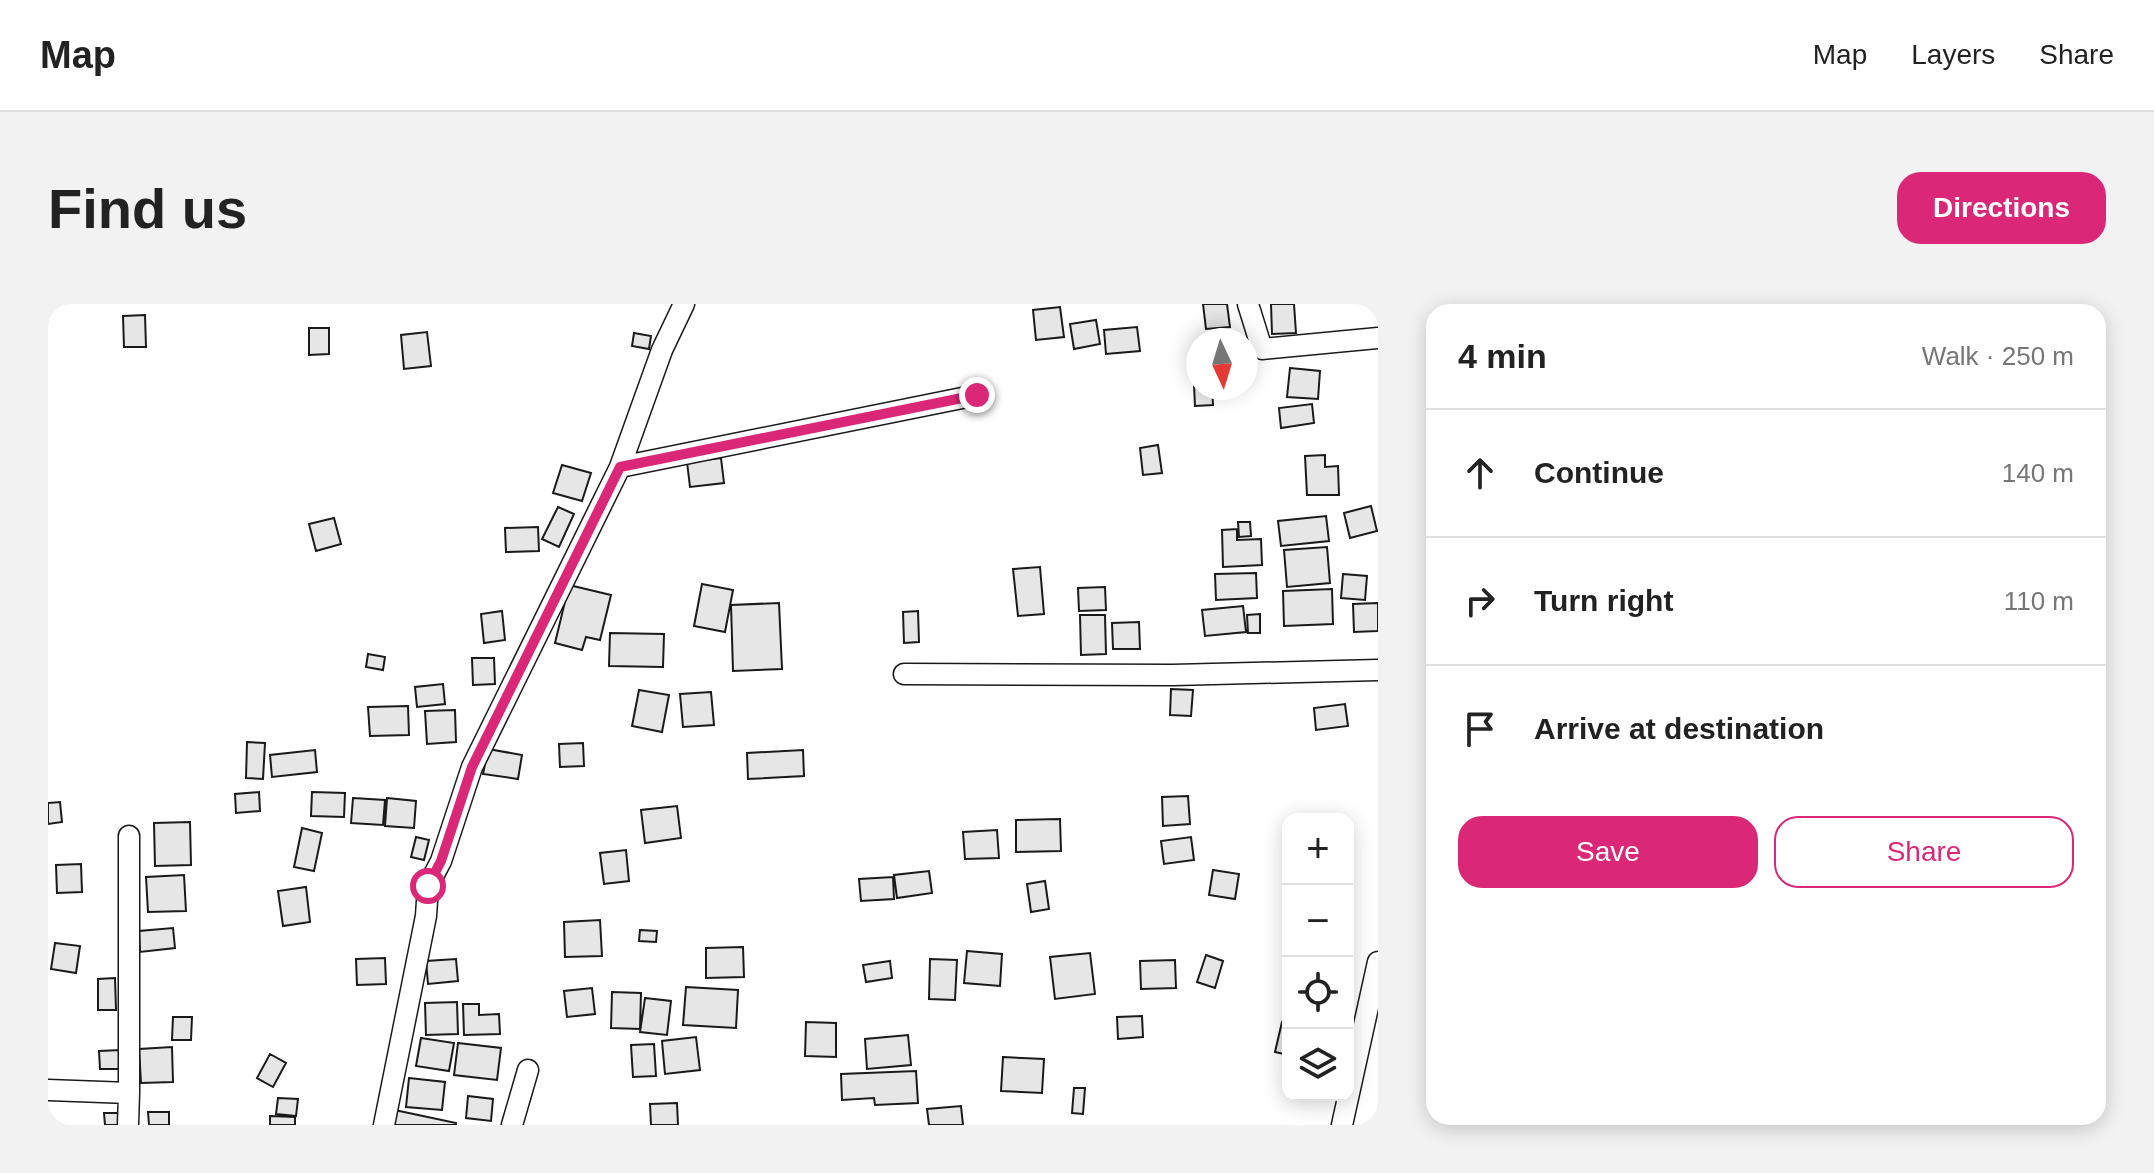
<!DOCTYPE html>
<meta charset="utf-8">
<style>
body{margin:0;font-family:Helvetica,sans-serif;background:#f2f2f2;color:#222}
.controls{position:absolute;right:24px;bottom:24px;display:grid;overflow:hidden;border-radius:16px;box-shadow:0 4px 20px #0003}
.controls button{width:72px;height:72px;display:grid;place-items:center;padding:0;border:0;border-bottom:2px solid #e0e0e0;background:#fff;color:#222;font:40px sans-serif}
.compass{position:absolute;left:1138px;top:24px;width:72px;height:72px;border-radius:50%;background:#fff;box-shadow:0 4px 20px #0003;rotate:176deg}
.stop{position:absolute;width:24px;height:24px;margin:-18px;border:6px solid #db2777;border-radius:50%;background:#fff}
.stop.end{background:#db2777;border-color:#fff;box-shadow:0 2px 8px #0008}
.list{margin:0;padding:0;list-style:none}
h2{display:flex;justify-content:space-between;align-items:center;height:104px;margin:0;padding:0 32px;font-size:34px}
h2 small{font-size:26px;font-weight:400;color:#767676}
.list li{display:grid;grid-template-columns:52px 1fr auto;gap:24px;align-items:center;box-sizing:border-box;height:128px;padding:0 32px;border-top:2px solid #e0e0e0}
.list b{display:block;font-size:30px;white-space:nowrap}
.list em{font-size:26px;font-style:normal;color:#767676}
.actions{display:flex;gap:16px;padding:24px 32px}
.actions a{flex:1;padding:18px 0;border:2px solid #db2777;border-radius:24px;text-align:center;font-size:28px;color:#db2777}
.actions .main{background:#db2777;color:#fff}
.icon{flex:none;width:44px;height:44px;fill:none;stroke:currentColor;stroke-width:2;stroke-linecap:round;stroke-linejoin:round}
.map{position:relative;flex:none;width:1330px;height:821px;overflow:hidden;border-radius:24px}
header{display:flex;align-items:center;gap:48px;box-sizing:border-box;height:112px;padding:0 40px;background:#fff;border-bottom:2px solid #e0e0e0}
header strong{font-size:38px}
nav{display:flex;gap:44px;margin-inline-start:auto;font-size:28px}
.intro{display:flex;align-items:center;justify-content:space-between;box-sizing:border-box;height:192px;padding:0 48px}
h1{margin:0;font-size:56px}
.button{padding:20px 36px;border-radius:24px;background:#db2777;color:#fff;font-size:28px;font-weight:700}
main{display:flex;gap:48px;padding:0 48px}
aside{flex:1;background:#fff;border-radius:24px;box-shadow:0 4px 20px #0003}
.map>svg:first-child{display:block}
</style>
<header>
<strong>Map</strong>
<nav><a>Map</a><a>Layers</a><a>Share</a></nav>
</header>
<div class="intro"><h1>Find us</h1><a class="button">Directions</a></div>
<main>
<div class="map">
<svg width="1330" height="821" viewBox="0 0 1330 821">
<rect width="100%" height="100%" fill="#fff"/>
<!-- building -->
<path fill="#e6e6e6" stroke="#1a1a1a" stroke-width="2" d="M 1155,0 L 1179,0 L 1182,23 L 1158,25 Z
M 1223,0 L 1246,0 L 1248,29 L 1224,30 Z
M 1012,3 L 1016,33 L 988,36 L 985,6 Z
M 97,11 L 98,43 L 76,43 L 75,12 Z
M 1048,16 L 1052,40 L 1026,45 L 1022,20 Z
M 1089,23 L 1092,47 L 1058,50 L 1056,26 Z
M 261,24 L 281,24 L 281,50 L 261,51 Z
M 379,28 L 383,62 L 356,65 L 353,31 Z
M 586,29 L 603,32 L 601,45 L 584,42 Z
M 1242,64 L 1272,67 L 1270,95 L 1239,93 Z
M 1146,81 L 1150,81 L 1150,84 L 1164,84 L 1165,101 L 1147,102 Z
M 1264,100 L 1266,119 L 1233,124 L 1231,104 Z
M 1110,141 L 1114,169 L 1095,171 L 1092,144 Z
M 1277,151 L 1277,163 L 1290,162 L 1291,191 L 1259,191 L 1257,152 Z
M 673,154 L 676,179 L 642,183 L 639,158 Z
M 514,161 L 543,169 L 534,197 L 505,189 Z
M 1323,202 L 1329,227 L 1302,234 L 1296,209 Z
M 510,203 L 526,210 L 511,243 L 494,235 Z
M 1278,212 L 1281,237 L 1233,242 L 1230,217 Z
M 286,214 L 293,240 L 268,247 L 261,220 Z
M 1190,218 L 1202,218 L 1203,232 L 1191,233 Z
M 490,223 L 491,247 L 458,248 L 457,224 Z
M 1189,225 L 1189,236 L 1213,235 L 1214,261 L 1175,263 L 1174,226 Z
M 1279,243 L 1282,279 L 1239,283 L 1236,246 Z
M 992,263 L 996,310 L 970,312 L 965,265 Z
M 1208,269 L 1209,294 L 1168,296 L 1167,270 Z
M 1295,270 L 1319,272 L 1317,296 L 1293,294 Z
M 654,280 L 685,286 L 677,328 L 646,322 Z
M 521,281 L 563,291 L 552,336 L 538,333 L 534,346 L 507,339 Z
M 1057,283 L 1058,306 L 1031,307 L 1030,284 Z
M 1284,285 L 1285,320 L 1236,322 L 1235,287 Z
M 731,299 L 734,365 L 685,367 L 683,301 Z
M 1330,299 L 1330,327 L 1306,328 L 1305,300 Z
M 1195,302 L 1198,328 L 1157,332 L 1154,306 Z
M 454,307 L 457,336 L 436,339 L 433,310 Z
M 870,307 L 871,338 L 856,339 L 855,308 Z
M 1212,310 L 1212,329 L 1200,329 L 1199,311 Z
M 1032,311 L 1057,311 L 1058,350 L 1033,351 Z
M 1091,318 L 1092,345 L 1065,345 L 1064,319 Z
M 562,329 L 616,330 L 615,363 L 561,362 Z
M 320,350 L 337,353 L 335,366 L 318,363 Z
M 424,354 L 446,354 L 447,380 L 425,381 Z
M 395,380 L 397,400 L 369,403 L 367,383 Z
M 1123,385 L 1145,386 L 1143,412 L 1122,411 Z
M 591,386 L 621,391 L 614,428 L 584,422 Z
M 663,388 L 666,421 L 635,423 L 632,390 Z
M 1297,400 L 1300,422 L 1268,426 L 1266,404 Z
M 360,402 L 361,431 L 322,432 L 320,403 Z
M 407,406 L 408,438 L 379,440 L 377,407 Z
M 199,438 L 217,439 L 215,475 L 198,474 Z
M 535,439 L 536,462 L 512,463 L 511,440 Z
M 440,445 L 474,451 L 470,475 L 435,470 Z
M 267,446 L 269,468 L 224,473 L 222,451 Z
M 755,446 L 756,472 L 700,475 L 699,449 Z
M 211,488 L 212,507 L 188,509 L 187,490 Z
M 264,488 L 297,489 L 296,513 L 263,512 Z
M 1140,492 L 1142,520 L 1115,522 L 1114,493 Z
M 305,494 L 337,496 L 335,521 L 303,519 Z
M 339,494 L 368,497 L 366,524 L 337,522 Z
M 12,498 L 14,518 L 0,520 L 0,499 Z
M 629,502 L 633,534 L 597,539 L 593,506 Z
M 1012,515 L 1013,547 L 968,548 L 968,516 Z
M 142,518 L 143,561 L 107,562 L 106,519 Z
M 254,524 L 274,529 L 266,567 L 246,563 Z
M 949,526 L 951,554 L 917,555 L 915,528 Z
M 368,533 L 381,536 L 376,556 L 363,553 Z
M 1143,533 L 1146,556 L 1116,560 L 1113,537 Z
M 578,546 L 581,577 L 556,580 L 552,549 Z
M 33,560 L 34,588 L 9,589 L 8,561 Z
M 1165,566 L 1191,570 L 1187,595 L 1161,591 Z
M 881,567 L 884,589 L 849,594 L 846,571 Z
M 136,571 L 138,607 L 100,608 L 98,573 Z
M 845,573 L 846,595 L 813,597 L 811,575 Z
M 997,577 L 1001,605 L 983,608 L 979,580 Z
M 258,583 L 262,618 L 235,622 L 230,587 Z
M 552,616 L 554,652 L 517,653 L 516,618 Z
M 125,624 L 127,644 L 92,648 L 91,627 Z
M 592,626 L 609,627 L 608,638 L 591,637 Z
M 7,639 L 32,642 L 28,669 L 3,665 Z
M 695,643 L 696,673 L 658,674 L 658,644 Z
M 919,647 L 954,650 L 952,682 L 916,679 Z
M 1042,649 L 1047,690 L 1007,695 L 1002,653 Z
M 1158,651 L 1175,657 L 1167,684 L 1149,678 Z
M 337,654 L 338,680 L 309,681 L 308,655 Z
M 408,655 L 410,677 L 380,680 L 378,657 Z
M 882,655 L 909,656 L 907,696 L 881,695 Z
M 1127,656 L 1128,684 L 1093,685 L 1092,657 Z
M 842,657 L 844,674 L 818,678 L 815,661 Z
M 67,674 L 68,706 L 50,706 L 50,675 Z
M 638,683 L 690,686 L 688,724 L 635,721 Z
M 544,684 L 547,710 L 519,713 L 516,687 Z
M 564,688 L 593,689 L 592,725 L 563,724 Z
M 597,694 L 623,697 L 619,731 L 592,728 Z
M 409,698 L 410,730 L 378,731 L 377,699 Z
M 415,700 L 431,700 L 431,711 L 451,710 L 452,730 L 416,731 Z
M 1094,712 L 1095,733 L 1070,735 L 1069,713 Z
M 125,713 L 144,713 L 143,736 L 124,736 Z
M 758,718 L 788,719 L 788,753 L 757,752 Z
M 1234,718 L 1240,719 L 1240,751 L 1227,748 Z
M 860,731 L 863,761 L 819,765 L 817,735 Z
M 648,733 L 652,766 L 617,770 L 614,737 Z
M 373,734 L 406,739 L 401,767 L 368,762 Z
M 410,739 L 453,744 L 449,776 L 406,771 Z
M 606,740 L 608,772 L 585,773 L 583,741 Z
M 124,743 L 125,778 L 93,779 L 91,745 Z
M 73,746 L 74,765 L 52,765 L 51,747 Z
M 222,750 L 238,759 L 225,783 L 209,774 Z
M 955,753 L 996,755 L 994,789 L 953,787 Z
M 868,767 L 870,799 L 827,801 L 826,794 L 794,796 L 793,770 Z
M 361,774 L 397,778 L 394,806 L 358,803 Z
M 1026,784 L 1037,784 L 1035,810 L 1024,809 Z
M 420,792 L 445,795 L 443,817 L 418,814 Z
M 230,794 L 250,795 L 248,812 L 228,810 Z
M 629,799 L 630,821 L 603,821 L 602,800 Z
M 913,802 L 915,821 L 881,821 L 879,805 Z
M 342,805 L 408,819 L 408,821 L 338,821 Z
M 100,808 L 121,808 L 121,821 L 101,821 Z
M 56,809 L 76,809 L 76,821 L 57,821 Z
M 222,812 L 247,813 L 247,821 L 222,821 Z"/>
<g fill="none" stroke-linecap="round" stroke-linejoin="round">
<!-- minor casing -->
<g stroke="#1a1a1a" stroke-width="23">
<path id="minor" d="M 1200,0 L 1214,45 L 1330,34
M 572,163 L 929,91
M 856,370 L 1125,371 L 1330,366
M 0,786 L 81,789 L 80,821
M 81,789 L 81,532
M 336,821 L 378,612 L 380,582 L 393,557 L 424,463 L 572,163 L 614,46 L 636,0
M 464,821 L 480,766
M 1294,821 L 1330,658"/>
</g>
<!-- minor -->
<use href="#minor" stroke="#fff" stroke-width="20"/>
</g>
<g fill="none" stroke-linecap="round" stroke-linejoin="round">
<!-- route -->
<path stroke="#db2777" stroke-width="10" d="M 380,582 L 393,557 L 424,463 L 572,163 L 929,91"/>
</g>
</svg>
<div class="controls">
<button>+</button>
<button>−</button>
<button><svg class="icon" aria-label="locate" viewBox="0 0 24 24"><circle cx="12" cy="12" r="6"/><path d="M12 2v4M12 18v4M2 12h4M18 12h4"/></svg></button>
<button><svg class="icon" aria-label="layers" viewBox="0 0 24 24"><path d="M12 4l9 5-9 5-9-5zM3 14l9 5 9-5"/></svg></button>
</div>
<svg class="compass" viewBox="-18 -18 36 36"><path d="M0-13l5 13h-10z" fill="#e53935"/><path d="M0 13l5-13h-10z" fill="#767676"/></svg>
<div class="stop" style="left:380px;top:582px"></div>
<div class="stop end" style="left:929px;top:91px"></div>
</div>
<aside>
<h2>4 min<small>Walk · 250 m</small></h2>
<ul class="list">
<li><svg class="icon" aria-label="ahead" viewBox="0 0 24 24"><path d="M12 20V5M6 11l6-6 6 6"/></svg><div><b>Continue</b></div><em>140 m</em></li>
<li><svg class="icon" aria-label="right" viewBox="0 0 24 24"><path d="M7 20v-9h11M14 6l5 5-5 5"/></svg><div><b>Turn right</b></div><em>110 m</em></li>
<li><svg class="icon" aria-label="arrive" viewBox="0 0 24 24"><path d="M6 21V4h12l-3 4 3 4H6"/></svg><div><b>Arrive at destination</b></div></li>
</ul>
<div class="actions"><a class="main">Save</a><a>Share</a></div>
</aside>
</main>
